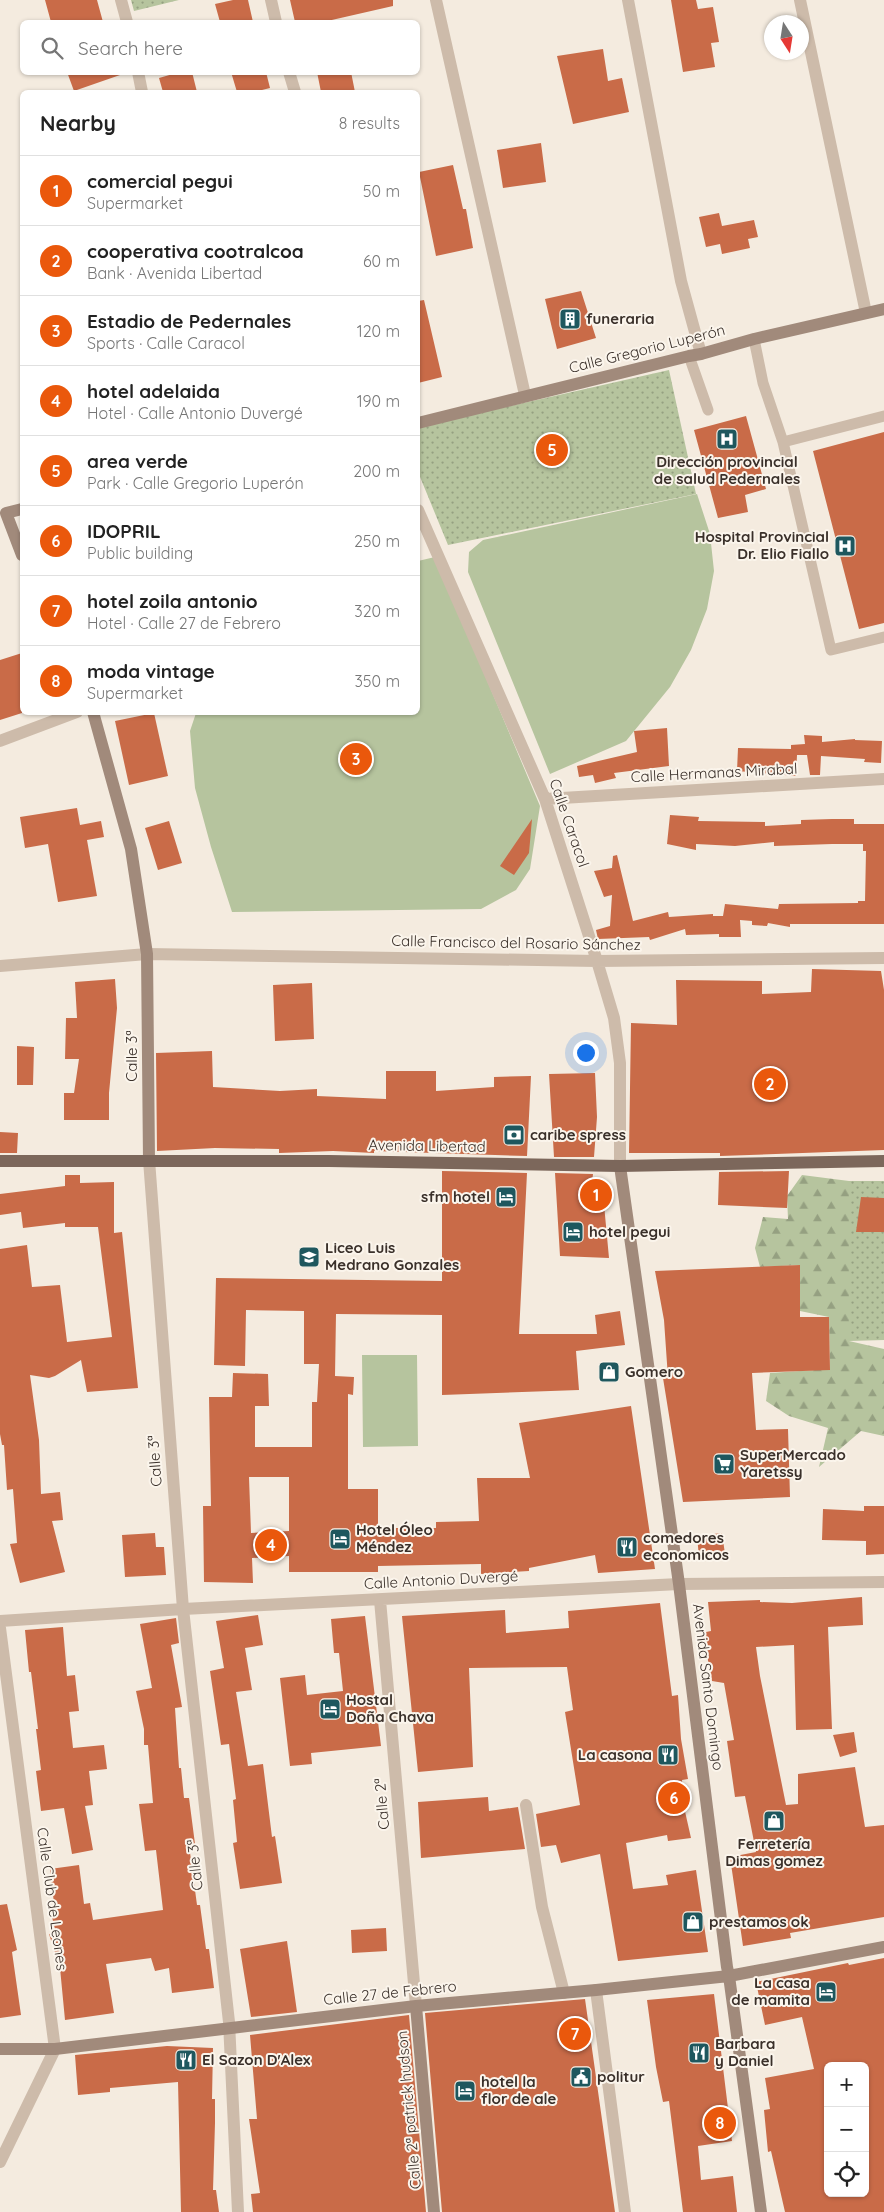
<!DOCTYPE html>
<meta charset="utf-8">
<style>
body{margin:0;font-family:Quicksand,sans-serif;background:#f2f2f2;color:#222}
.controls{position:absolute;right:15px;bottom:15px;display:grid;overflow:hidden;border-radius:8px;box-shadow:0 1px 4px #0004}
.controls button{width:45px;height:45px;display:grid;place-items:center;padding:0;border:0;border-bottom:1px solid #e0e0e0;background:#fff;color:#222;font:25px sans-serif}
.compass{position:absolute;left:764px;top:15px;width:45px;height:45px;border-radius:50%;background:#fff;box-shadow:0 1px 4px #0004;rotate:168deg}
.you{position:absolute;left:585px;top:1052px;width:18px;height:18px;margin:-12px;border:4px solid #fff;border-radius:50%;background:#1a73e8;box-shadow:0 0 0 8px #1a73e833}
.badge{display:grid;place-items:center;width:32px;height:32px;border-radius:50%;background:#ea580c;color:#fff;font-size:16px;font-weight:700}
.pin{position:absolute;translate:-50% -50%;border:2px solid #fff;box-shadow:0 1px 5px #0006}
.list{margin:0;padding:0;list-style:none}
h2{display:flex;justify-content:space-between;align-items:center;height:65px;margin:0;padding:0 20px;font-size:21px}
h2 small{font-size:16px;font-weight:400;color:#767676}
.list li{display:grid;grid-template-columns:32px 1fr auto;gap:15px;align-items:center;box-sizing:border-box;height:70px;padding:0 20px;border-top:1px solid #e0e0e0}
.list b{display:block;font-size:19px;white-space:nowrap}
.list p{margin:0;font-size:16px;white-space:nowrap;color:#767676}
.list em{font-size:16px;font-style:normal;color:#767676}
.icon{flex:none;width:28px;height:28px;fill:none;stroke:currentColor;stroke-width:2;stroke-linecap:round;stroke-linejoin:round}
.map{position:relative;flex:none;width:884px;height:2212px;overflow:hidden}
.search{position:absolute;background:#fff;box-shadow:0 1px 4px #0004;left:20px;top:20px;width:400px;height:55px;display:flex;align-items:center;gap:12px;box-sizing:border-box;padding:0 18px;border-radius:8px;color:#767676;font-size:19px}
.panel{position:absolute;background:#fff;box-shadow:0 1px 4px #0004;left:20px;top:90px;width:400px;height:625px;border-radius:8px}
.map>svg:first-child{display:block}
</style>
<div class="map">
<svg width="884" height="2212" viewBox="0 0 884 2212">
<defs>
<pattern id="forest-firs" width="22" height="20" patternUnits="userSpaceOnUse" patternTransform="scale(1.25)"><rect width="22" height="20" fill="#b6c49e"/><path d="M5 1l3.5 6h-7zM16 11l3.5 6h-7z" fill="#95a081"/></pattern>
<pattern id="park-dots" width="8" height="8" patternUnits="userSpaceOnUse" patternTransform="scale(1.25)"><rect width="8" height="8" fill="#b6c49e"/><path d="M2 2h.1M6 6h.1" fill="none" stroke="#95a081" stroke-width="1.8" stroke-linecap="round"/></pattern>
</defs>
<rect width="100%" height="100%" fill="#f4ebdf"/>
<!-- grass -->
<path fill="#b6c49e" d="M 697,494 L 710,534 L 714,571 L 707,609 L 691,650 L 670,687 L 626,741 L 550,774 L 468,572 L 469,552 L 483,540 Z
M 435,557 L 540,806 L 530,869 L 516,890 L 481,909 L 232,912 L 211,847 L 195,788 L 190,731 L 196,713 L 418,712 L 418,561 Z
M 362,1355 L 417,1355 L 418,1446 L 363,1447 Z"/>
<!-- forest -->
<path fill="url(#forest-firs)" d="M 802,1175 L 849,1181 L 849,1341 L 884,1349 L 884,1436 L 861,1431 L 819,1467 L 828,1428 L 789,1416 L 766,1401 L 770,1373 L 830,1369 L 829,1317 L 800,1311 L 800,1265 L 760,1267 L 755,1248 L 763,1217 L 788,1219 L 787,1196 Z"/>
<!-- park -->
<path fill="url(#park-dots)" d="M 131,0 L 179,0 L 134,11 Z
M 669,370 L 696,494 L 448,545 L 418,472 L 418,427 Z
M 849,1181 L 884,1181 L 884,1340 L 849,1341 Z"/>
<!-- building -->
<path fill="#c96b48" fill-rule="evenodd" d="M 45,0 L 97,0 L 103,22 L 51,22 Z
M 233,0 L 248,0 L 253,22 L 220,22 L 215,4 Z
M 290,0 L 393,0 L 393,6 L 323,22 L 295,22 Z
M 671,0 L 696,0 L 698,9 L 713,7 L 719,42 L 711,43 L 715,67 L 683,72 Z
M 603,49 L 608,81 L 622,78 L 629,112 L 573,124 L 557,56 Z
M 67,72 L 120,72 L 120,75 L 74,91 Z
M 180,72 L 192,72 L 197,92 L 163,92 L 159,78 Z
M 231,72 L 266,72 L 270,88 L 254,92 L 237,92 Z
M 317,72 L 351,72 L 355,92 L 321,92 Z
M 541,143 L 546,182 L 503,188 L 497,150 Z
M 453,165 L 463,209 L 466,209 L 473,248 L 436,256 L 419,172 Z
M 719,213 L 722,226 L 754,220 L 758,237 L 748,239 L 750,248 L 722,254 L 720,244 L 706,247 L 699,217 Z
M 581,291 L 596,338 L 557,349 L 545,299 Z
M 424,300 L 442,377 L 418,383 L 418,301 Z
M 746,416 L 766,489 L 745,495 L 748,512 L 718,518 L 694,430 Z
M 884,432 L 884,623 L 859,629 L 813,451 Z
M 22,653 L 22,713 L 0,720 L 0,660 Z
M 154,713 L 168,776 L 129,785 L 115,721 Z
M 667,728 L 669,766 L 614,773 L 616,778 L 595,783 L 593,775 L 579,777 L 577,766 L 637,752 L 634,731 Z
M 804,735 L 822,736 L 822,742 L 855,739 L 855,740 L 882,741 L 881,763 L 864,762 L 865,759 L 821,756 L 820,775 L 810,775 L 807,755 L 797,755 L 796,776 L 737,771 L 738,748 L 791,749 L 791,745 L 805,744 Z
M 77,808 L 80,825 L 101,821 L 104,837 L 87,840 L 97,896 L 58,902 L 48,844 L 25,848 L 20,817 Z
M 670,815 L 699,817 L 698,821 L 765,822 L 765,826 L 801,824 L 801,820 L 832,819 L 854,819 L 854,824 L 884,824 L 884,924 L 790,924 L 790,927 L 768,923 L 767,926 L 752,925 L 752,921 L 740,920 L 741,937 L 719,937 L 719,934 L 686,935 L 685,929 L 650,940 L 649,937 L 598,939 L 596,930 L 610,926 L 612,895 L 604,897 L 594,871 L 612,868 L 613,856 L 617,855 L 633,921 L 668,912 L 669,917 L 713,914 L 713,916 L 723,916 L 725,904 L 778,909 L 779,904 L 858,903 L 858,901 L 865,901 L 866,851 L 863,851 L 863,844 L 832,844 L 774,846 L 774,842 L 735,846 L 696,844 L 696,850 L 667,844 Z
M 532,819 L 529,853 L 514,875 L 500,866 Z
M 169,821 L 182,863 L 158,870 L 145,828 Z
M 812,969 L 881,971 L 884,990 L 884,1150 L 720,1156 L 720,1153 L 629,1153 L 631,1023 L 677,1025 L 676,980 L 762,981 L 762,994 L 811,992 Z
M 115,979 L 117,1008 L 109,1093 L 109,1120 L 64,1120 L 64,1093 L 74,1093 L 79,1059 L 65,1059 L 66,1018 L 77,1018 L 75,982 Z
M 312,983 L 314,1039 L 275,1041 L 273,985 Z
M 17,1046 L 34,1047 L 33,1085 L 17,1085 Z
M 212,1051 L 213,1087 L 280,1091 L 317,1089 L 317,1096 L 386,1099 L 386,1071 L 436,1071 L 436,1091 L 494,1087 L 494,1077 L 531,1076 L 527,1156 L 374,1151 L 374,1153 L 333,1151 L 279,1153 L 279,1149 L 215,1148 L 157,1151 L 156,1053 Z
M 595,1073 L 597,1117 L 594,1157 L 554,1157 L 549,1074 Z
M 0,1132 L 18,1133 L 17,1153 L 0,1153 Z
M 442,1171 L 527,1173 L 519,1334 L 597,1334 L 595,1315 L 620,1311 L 625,1345 L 576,1351 L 579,1390 L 442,1395 L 442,1315 L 336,1314 L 335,1376 L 354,1377 L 353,1395 L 348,1394 L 348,1489 L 378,1489 L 378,1528 L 436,1528 L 436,1522 L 479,1521 L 477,1478 L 530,1478 L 519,1423 L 631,1406 L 655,1569 L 598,1573 L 595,1555 L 529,1568 L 529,1571 L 481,1574 L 481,1564 L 378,1566 L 378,1572 L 289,1572 L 289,1556 L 252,1558 L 253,1583 L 204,1582 L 203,1506 L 211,1506 L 209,1397 L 232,1397 L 233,1373 L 268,1374 L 269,1406 L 255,1406 L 255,1447 L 312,1447 L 312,1402 L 317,1402 L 319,1364 L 304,1364 L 304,1311 L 246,1310 L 245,1366 L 214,1365 L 216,1278 L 442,1281 ZM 249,1477 L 289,1477 L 289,1531 L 251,1533 Z
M 789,1171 L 787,1208 L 718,1205 L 719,1172 Z
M 555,1173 L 593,1174 L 592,1183 L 602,1183 L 609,1258 L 560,1256 Z
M 65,1175 L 80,1175 L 80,1183 L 114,1182 L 114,1233 L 122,1232 L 138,1388 L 87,1392 L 81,1360 L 55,1376 L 49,1378 L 30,1375 L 39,1440 L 41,1494 L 60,1492 L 63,1520 L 52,1521 L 65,1572 L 20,1583 L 10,1544 L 17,1543 L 13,1489 L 7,1490 L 4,1445 L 2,1445 L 0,1434 L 0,1249 L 27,1245 L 32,1287 L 60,1285 L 67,1342 L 112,1337 L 98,1227 L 65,1227 L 65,1223 L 23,1228 L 21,1212 L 0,1215 L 0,1194 L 65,1186 Z
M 861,1197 L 884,1198 L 884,1232 L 856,1232 Z
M 800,1265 L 800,1317 L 829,1317 L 830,1370 L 752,1373 L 756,1430 L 788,1429 L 790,1497 L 683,1502 L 663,1378 L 668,1378 L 664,1320 L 655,1271 Z
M 864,1506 L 884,1506 L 884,1554 L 866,1555 L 866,1541 L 822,1540 L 823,1509 L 864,1511 Z
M 155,1533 L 156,1547 L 164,1547 L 166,1575 L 125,1577 L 122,1535 Z
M 722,1533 L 725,1554 L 699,1557 L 697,1536 Z
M 862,1597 L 863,1625 L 828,1627 L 832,1729 L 796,1730 L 794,1645 L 756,1647 L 760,1676 L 786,1805 L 798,1804 L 798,1774 L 855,1767 L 865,1827 L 884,1825 L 884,1917 L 790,1933 L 791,1938 L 743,1946 L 730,1857 L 756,1852 L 745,1796 L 735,1797 L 727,1741 L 734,1740 L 724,1683 L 712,1681 L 708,1661 L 706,1632 L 711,1631 L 708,1602 L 760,1600 L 760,1602 L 792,1603 Z
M 660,1603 L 672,1696 L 678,1695 L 681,1739 L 688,1779 L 682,1780 L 684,1807 L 691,1838 L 668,1841 L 667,1835 L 626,1843 L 633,1889 L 668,1885 L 666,1875 L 696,1870 L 708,1952 L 618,1961 L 600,1854 L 561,1863 L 556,1845 L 541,1847 L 536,1814 L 580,1805 L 565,1712 L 573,1710 L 567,1667 L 469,1668 L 473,1767 L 418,1772 L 402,1616 L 505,1610 L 506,1633 L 569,1628 L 568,1611 Z
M 258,1615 L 263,1645 L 245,1648 L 252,1690 L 236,1692 L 248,1766 L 263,1764 L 272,1837 L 275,1836 L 282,1883 L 240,1889 L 233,1843 L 237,1842 L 233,1800 L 236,1799 L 229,1744 L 221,1745 L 210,1671 L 224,1668 L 216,1621 Z
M 365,1616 L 381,1746 L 311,1753 L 312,1764 L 290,1766 L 280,1678 L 305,1675 L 307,1695 L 343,1691 L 339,1653 L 334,1653 L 331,1619 Z
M 176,1618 L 179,1643 L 171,1645 L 182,1707 L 175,1708 L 179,1768 L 181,1768 L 184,1798 L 189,1798 L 195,1844 L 189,1845 L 197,1905 L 200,1905 L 206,1949 L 209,1949 L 214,1988 L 172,1993 L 169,1968 L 155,1971 L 151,1958 L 106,1964 L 114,2013 L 65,2020 L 60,1968 L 49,1934 L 56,1933 L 51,1913 L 55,1912 L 50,1869 L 79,1865 L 84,1904 L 90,1903 L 93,1920 L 163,1910 L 156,1850 L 145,1851 L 139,1804 L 153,1803 L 148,1745 L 144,1745 L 144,1729 L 136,1691 L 152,1688 L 140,1624 Z
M 63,1627 L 67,1676 L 75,1675 L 79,1711 L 69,1712 L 73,1748 L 104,1745 L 107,1769 L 89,1771 L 93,1805 L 85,1806 L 93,1850 L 72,1854 L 64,1808 L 41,1811 L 36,1771 L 41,1770 L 36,1729 L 38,1729 L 31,1672 L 29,1672 L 25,1630 Z
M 854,1732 L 857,1752 L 840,1757 L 833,1735 Z
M 488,1797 L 489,1811 L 518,1807 L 525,1849 L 421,1858 L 418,1802 Z
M 7,1904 L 17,1950 L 12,1952 L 21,2015 L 0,2018 L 0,1905 Z
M 386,1928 L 387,1951 L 352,1953 L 351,1930 Z
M 287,1941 L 297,2012 L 251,2017 L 240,1949 Z
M 884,1958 L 884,2212 L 785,2212 L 771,2151 L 768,2152 L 764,2110 L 770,2109 L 765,2078 L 814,2069 L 802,2017 L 765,2025 L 756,1982 L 848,1963 L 849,1965 ZM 828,2066 L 865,2066 L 865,2193 L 828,2193 Z
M 714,1994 L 732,2141 L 698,2146 L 701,2180 L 733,2176 L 737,2212 L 683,2212 L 669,2101 L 663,2102 L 656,2067 L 647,2000 Z
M 585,1999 L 615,2212 L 442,2212 L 425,2013 Z
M 409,2015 L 426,2212 L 253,2212 L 251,2194 L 260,2193 L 249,2119 L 257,2119 L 250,2035 Z
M 167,2046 L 213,2048 L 212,2099 L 215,2099 L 215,2123 L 213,2190 L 216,2190 L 219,2212 L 181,2212 L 178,2082 L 110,2088 L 110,2092 L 78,2095 L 75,2055 Z"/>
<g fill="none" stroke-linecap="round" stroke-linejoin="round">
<!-- lane -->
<path stroke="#cdbbaa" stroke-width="11" d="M 754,339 L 763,383 L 783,442
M 689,356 L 708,410
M 884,416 L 783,442 L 831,650 L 884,637"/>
<!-- street -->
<path stroke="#cdbbaa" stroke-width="12" d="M 121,0 L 127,22
M 271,0 L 276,22
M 436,0 L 525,395
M 628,0 L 681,281 L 701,354
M 800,0 L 866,313
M 138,72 L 142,92
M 289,72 L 295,92
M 418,510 L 545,799 L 597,961 L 614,1018 L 620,1063 L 620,1166
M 0,741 L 77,712
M 545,799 L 884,779
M 0,966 L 147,954 L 597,961 L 884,958
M 149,1160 L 183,1609 L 229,2022 L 238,2212
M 380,1600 L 416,2006
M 0,1621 L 183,1609 L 679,1584 L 884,1582
M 0,1628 L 55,2049 L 0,2162
M 526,1805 L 542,1907 L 564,1993
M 596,1990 L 625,2212"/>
<!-- secondary -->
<path stroke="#a18a7b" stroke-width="12" d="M 418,423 L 689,356 L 701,354 L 754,339 L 884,309
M 22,509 L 6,513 L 22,555
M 93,712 L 131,849 L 147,954 L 149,1160
M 620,1166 L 679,1584 L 727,1967 L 729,1976 L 761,2212
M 416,2006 L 434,2212
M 0,2049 L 55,2049 L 416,2006 L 596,1990 L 729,1976 L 884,1947"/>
<!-- primary -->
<path stroke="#7c675b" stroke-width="12" d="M 0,1161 L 329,1161 L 620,1166 L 884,1161"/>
</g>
<!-- icons -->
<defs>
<g id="building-square" transform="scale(1.125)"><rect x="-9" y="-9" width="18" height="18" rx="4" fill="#1e575e" stroke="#fbf5ec"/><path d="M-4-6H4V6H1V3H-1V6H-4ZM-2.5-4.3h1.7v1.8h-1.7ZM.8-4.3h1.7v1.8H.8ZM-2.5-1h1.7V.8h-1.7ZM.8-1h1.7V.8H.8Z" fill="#fff"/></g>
<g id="hospital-square" transform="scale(1.125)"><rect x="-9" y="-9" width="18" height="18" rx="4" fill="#1e575e" stroke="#fbf5ec"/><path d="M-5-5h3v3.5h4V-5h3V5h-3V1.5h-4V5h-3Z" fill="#fff"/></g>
<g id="bank-square" transform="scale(1.125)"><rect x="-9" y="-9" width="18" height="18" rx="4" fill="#1e575e" stroke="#fbf5ec"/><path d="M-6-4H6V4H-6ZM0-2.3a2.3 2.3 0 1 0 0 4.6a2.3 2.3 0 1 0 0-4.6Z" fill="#fff"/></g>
<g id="hotel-square" transform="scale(1.125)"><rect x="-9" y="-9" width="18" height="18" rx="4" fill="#1e575e" stroke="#fbf5ec"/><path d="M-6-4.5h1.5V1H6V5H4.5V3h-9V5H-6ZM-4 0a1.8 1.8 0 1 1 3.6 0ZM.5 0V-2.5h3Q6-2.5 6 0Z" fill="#fff"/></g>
<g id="school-square" transform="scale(1.125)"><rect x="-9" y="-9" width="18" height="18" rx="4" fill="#1e575e" stroke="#fbf5ec"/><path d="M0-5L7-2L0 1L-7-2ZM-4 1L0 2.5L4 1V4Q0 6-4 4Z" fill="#fff"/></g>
<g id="shop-square" transform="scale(1.125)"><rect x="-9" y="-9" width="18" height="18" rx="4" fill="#1e575e" stroke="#fbf5ec"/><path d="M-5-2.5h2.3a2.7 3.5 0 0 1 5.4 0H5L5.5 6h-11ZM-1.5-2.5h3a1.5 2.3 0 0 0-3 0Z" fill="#fff"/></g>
<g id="supermarket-square" transform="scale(1.125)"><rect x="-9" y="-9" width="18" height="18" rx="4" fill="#1e575e" stroke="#fbf5ec"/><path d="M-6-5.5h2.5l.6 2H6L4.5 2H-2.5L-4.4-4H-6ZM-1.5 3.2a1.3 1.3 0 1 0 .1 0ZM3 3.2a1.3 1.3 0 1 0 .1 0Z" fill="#fff"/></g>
<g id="restaurant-square" transform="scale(1.125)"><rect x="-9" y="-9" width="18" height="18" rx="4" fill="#1e575e" stroke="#fbf5ec"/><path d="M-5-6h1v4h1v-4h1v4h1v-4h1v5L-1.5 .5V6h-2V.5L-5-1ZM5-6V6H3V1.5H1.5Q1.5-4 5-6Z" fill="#fff"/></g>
<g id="civic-square" transform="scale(1.125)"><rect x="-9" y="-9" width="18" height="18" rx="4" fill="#1e575e" stroke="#fbf5ec"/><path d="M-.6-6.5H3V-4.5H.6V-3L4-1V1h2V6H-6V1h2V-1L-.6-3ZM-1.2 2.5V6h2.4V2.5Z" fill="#fff"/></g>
</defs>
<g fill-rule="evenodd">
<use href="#building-square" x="570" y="319"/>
<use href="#hospital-square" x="727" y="439"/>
<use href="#hospital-square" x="845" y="546"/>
<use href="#bank-square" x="514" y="1135"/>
<use href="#hotel-square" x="506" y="1197"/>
<use href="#hotel-square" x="573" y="1232"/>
<use href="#school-square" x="309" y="1257"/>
<use href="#shop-square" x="609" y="1372"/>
<use href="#supermarket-square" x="724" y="1464"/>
<use href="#hotel-square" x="340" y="1539"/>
<use href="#restaurant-square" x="627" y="1547"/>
<use href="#hotel-square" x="330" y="1709"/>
<use href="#restaurant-square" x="668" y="1755"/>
<use href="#shop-square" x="774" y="1821"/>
<use href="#shop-square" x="693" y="1922"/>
<use href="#hotel-square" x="826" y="1992"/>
<use href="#restaurant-square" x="699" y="2053"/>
<use href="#restaurant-square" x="186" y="2060"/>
<use href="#civic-square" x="581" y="2077"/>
<use href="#hotel-square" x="465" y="2091"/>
</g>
<g text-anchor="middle" stroke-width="4" stroke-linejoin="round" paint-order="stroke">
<!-- poi labels -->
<g font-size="15" font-weight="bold" fill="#3a302a" stroke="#fbf5ec" text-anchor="start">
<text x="586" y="324">funeraria</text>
<text x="727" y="467" text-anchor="middle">Dirección provincial<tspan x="727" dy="17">de salud Pedernales</tspan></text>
<text x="829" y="542" text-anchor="end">Hospital Provincial<tspan x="829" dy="17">Dr. Elio Fiallo</tspan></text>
<text x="530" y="1140">caribe spress</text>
<text x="490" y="1202" text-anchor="end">sfm hotel</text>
<text x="589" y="1237">hotel pegui</text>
<text x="325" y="1253">Liceo Luis<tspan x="325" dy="17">Medrano Gonzales</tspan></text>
<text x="625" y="1377">Gomero</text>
<text x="740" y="1460">SuperMercado<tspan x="740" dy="17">Yaretssy</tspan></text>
<text x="356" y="1535">Hotel Óleo<tspan x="356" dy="17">Méndez</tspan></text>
<text x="643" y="1543">comedores<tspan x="643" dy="17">economicos</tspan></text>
<text x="346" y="1705">Hostal<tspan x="346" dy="17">Doña Chava</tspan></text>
<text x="652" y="1760" text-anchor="end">La casona</text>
<text x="774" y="1849" text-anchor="middle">Ferretería<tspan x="774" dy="17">Dimas gomez</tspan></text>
<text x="709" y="1927">prestamos ok</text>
<text x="810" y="1988" text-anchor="end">La casa<tspan x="810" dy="17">de mamita</tspan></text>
<text x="715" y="2049">Barbara<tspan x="715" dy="17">y Daniel</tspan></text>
<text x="202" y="2065">El Sazon D'Alex</text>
<text x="597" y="2082">politur</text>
<text x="481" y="2087">hotel la<tspan x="481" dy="17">flor de ale</tspan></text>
</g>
<!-- street labels -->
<g font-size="15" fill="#3a302a" stroke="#fbf5ec">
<text transform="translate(647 349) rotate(-14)" y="5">Calle Gregorio Luperón</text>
<text transform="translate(714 773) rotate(-3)" y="5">Calle Hermanas Mirabal</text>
<text transform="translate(569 823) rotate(71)" y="5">Calle Caracol</text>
<text transform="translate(516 943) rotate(1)" y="5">Calle Francisco del Rosario Sánchez</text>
<text transform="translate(132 1056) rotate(-90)" y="5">Calle 3ª</text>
<text transform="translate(427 1146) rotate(1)" y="5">Avenida Libertad</text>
<text transform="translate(155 1461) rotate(-94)" y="5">Calle 3ª</text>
<text transform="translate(441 1580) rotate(-3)" y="5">Calle Antonio Duvergé</text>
<text transform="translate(708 1687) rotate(83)" y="5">Avenida Santo Domingo</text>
<text transform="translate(382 1804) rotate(-95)" y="5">Calle 2ª</text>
<text transform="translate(195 1865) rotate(-96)" y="5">Calle 3ª</text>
<text transform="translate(52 1899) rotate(82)" y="5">Calle Club de Leones</text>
<text transform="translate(390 1993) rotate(-6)" y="5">Calle 27 de Febrero</text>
<text transform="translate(409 2110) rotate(-95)" y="5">Calle 2ª patrick hudson</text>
</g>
</g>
</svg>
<div class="controls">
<button>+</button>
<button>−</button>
<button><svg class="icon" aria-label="locate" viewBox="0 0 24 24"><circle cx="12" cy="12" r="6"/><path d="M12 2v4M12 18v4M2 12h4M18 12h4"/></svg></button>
</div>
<svg class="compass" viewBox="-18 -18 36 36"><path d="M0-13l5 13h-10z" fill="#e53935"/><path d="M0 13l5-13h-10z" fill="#767676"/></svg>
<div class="you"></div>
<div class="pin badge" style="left:596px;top:1195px">1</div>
<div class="pin badge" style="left:770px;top:1084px">2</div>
<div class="pin badge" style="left:356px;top:759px">3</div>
<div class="pin badge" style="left:271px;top:1545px">4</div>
<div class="pin badge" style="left:552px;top:450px">5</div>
<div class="pin badge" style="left:674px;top:1798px">6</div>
<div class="pin badge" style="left:575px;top:2034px">7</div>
<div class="pin badge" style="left:720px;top:2123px">8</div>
<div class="search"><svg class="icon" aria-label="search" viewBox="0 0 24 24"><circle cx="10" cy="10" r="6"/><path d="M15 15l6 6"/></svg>Search here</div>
<section class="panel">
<h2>Nearby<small>8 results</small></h2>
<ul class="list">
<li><span class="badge">1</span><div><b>comercial pegui</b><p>Supermarket</p></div><em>50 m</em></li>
<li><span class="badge">2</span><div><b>cooperativa cootralcoa</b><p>Bank · Avenida Libertad</p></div><em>60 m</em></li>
<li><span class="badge">3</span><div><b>Estadio de Pedernales</b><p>Sports · Calle Caracol</p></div><em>120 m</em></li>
<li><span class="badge">4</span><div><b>hotel adelaida</b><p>Hotel · Calle Antonio Duvergé</p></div><em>190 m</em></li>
<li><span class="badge">5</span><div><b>area verde</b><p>Park · Calle Gregorio Luperón</p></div><em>200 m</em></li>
<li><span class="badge">6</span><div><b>IDOPRIL</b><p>Public building</p></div><em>250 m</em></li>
<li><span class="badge">7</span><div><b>hotel zoila antonio</b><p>Hotel · Calle 27 de Febrero</p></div><em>320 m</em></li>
<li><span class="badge">8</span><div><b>moda vintage</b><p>Supermarket</p></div><em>350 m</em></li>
</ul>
</section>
</div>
